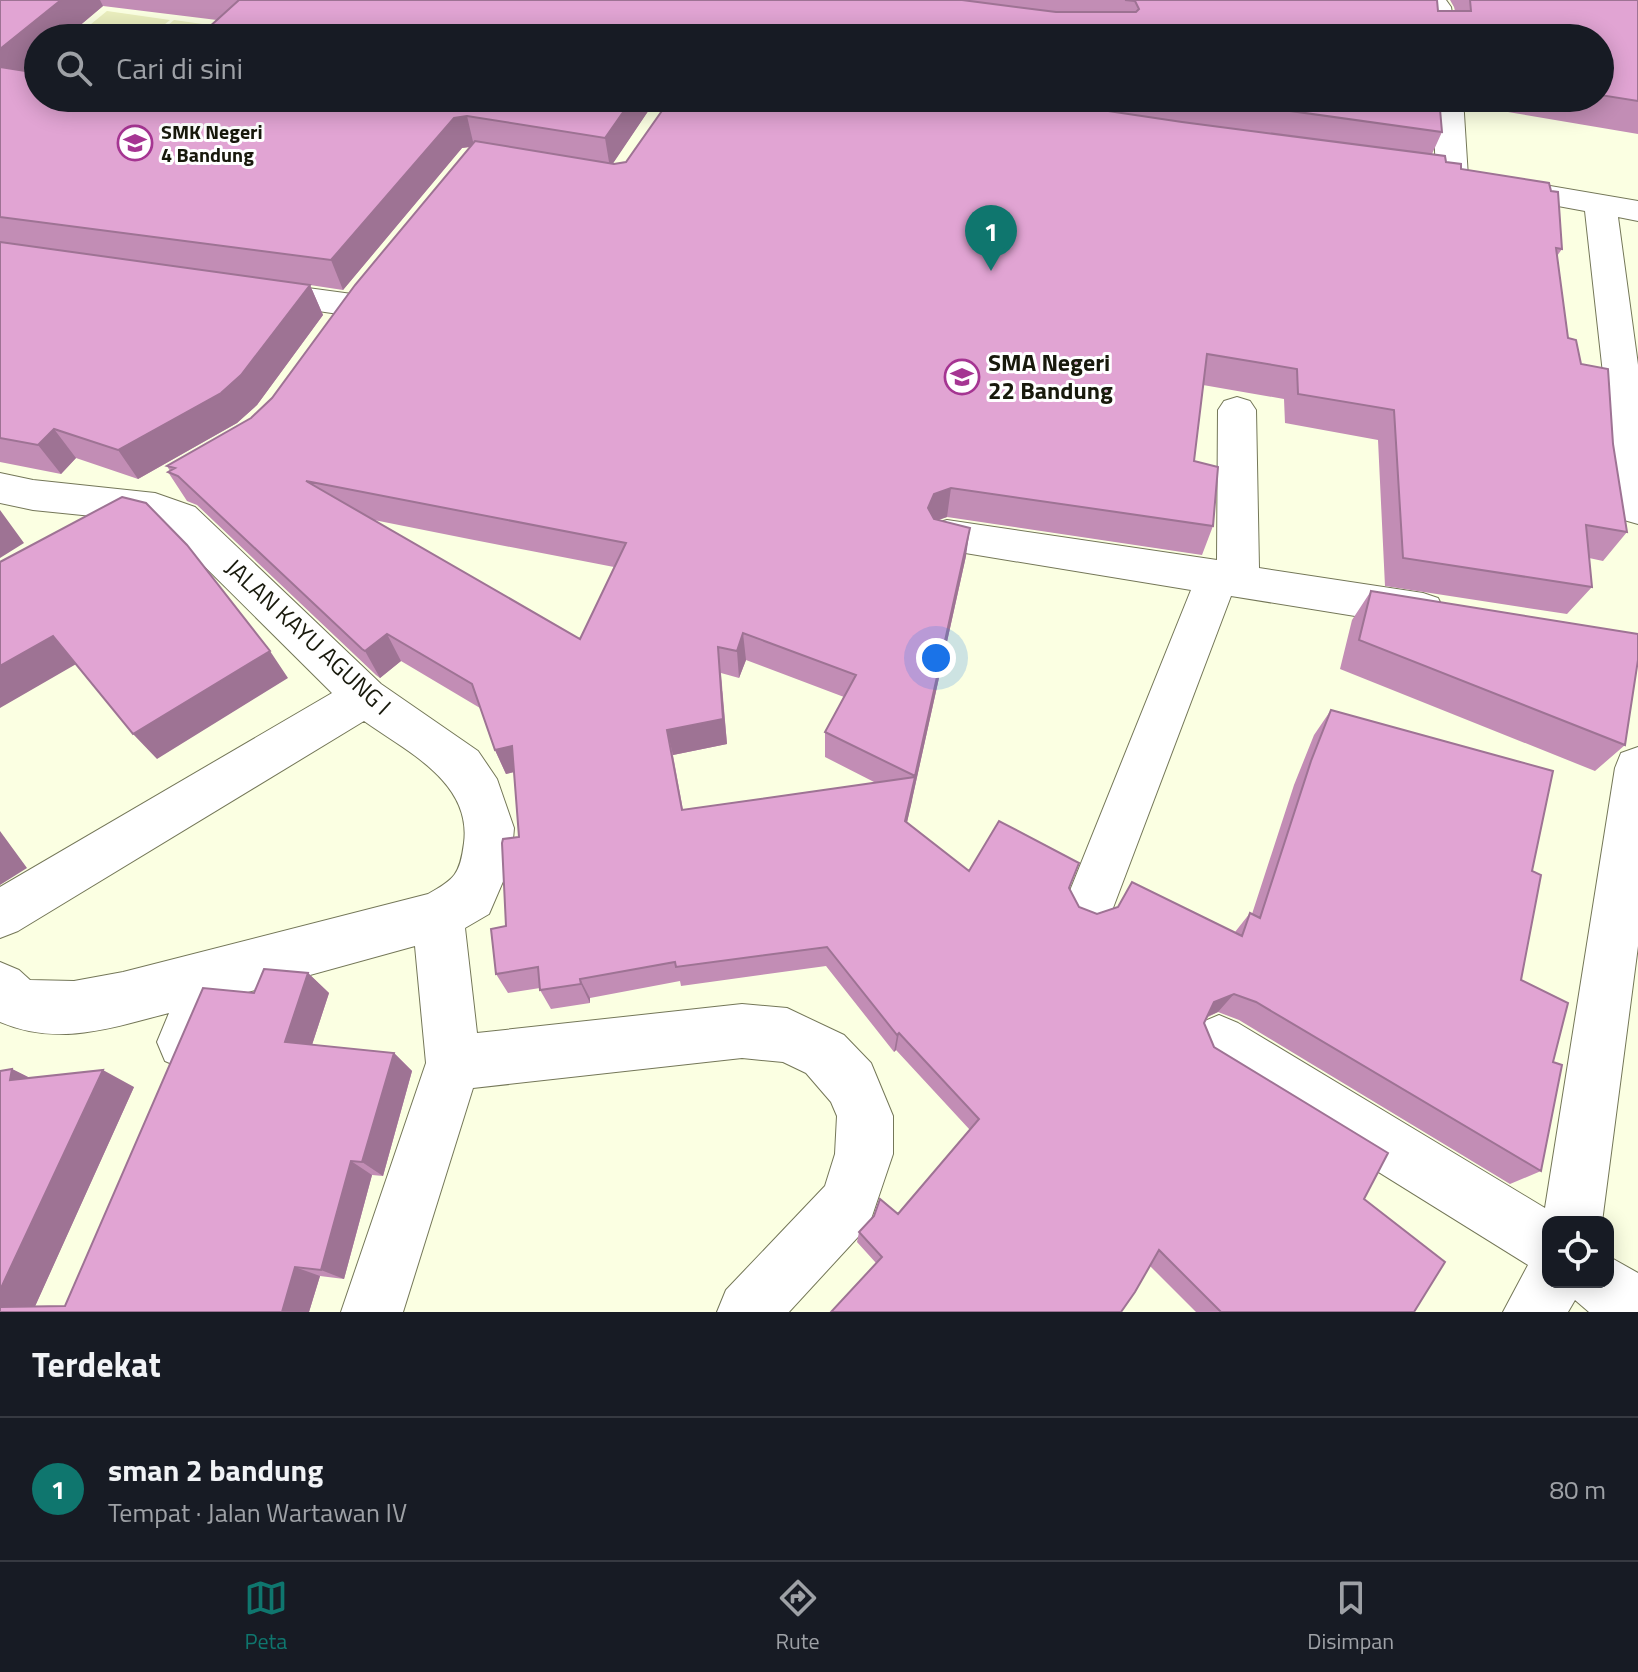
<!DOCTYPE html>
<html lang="id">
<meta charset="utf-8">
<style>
body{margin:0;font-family:"Titillium Web",sans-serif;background:#242831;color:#f1f3f6}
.controls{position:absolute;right:24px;bottom:24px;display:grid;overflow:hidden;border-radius:16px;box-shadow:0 4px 20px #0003}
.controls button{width:72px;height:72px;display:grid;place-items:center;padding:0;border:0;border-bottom:2px solid #363941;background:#171b24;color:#f1f3f6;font:40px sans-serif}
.you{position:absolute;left:936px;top:658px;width:28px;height:28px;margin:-20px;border:6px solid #fff;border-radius:50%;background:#1a73e8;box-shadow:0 0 0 12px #1a73e833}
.badge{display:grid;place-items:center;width:52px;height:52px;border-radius:50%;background:#0f766e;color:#fff;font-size:26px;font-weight:700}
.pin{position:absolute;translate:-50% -66px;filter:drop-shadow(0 2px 4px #0008)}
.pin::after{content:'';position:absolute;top:42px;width:28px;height:24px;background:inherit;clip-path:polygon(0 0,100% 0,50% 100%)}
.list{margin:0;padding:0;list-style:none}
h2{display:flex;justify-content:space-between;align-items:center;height:104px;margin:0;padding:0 32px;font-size:34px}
h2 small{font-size:26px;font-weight:400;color:#9ea1a6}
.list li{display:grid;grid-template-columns:52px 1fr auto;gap:24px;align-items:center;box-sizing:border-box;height:144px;padding:0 32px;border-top:2px solid #363941}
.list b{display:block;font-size:30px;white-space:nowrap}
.list p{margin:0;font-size:26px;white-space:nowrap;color:#9ea1a6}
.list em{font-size:26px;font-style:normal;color:#9ea1a6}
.icon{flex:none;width:44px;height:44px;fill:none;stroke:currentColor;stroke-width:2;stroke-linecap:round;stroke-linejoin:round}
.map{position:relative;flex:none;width:1638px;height:1312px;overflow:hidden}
.search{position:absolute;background:#171b24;box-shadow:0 4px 20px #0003;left:24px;right:24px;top:24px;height:88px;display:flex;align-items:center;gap:20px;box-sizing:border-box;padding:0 28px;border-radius:44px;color:#9ea1a6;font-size:30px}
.sheet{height:248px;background:#171b24}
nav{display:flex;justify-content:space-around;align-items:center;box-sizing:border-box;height:112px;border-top:2px solid #363941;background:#171b24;font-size:22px;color:#9ea1a6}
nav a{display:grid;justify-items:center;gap:4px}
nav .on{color:#0f766e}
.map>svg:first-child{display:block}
</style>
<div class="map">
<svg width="1638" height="1312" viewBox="0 0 1638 1312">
<rect width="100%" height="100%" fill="#fbffe2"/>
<!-- green -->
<path fill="#eaeebe" d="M 107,11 L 170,20 L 148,38 L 74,38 Z
M 174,20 L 238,29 L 228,38 L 153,38 Z"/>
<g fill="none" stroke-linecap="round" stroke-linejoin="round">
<!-- minor casing -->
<g stroke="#747758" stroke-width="2">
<path id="minor" d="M 1419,0 L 1446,0 L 1451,7 L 1456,38 L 1428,38 L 1425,8 Z
M 1433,98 L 1463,98 L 1468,177 L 1463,184 L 1452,186 L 1441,184 L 1436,177 Z
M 1498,177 L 1638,201 L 1638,221 L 1618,217 L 1638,365 L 1638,524 L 1624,520 L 1618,509 L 1585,211 L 1487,193 L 1482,186 L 1487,179 Z
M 256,281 L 352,294 L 364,297 L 369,305 L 364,313 L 352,316 L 244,300 L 239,292 L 244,284 Z
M 1237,397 L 1250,401 L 1256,410 L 1259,568 L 1423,593 L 1438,598 L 1444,610 L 1438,622 L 1423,627 L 1231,596 L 1113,908 L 1106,925 L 1088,932 L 1070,925 L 1063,908 L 1191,590 L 947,550 L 933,546 L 927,535 L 933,524 L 947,520 L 1217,560 L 1218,410 L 1224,401 Z
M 0,473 L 33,480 L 155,493 L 195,507 L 381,684 L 478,751 L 497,779 L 514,828 L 511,863 L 489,914 L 465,928 L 477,1033 L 742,1004 L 787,1008 L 844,1035 L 871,1063 L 893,1116 L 893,1154 L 869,1225 L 789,1312 L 717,1312 L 726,1290 L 825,1186 L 835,1154 L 837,1116 L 831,1102 L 806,1073 L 783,1062 L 742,1058 L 473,1088 L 403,1312 L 341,1312 L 426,1063 L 415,946 L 230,997 L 203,1061 L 184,1069 L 165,1061 L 157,1042 L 169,1013 C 111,1028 58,1047 0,1022 L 0,962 L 19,970 L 30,980 L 74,981 L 123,972 L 428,894 C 455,879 460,874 464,843 C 472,782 406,751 364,721 L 18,931 L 0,938 L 0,887 L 332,693 L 167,529 L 151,522 L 33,510 L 0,503 Z
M 1638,747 L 1638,946 L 1602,1222 L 1548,1222 L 1548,1282 L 1608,1282 L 1608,1256 L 1638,1273 L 1638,1312 L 1589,1312 L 1575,1300 L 1568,1312 L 1503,1312 L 1528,1265 L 1200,1061 L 1192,1042 L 1200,1023 L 1219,1015 L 1238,1023 L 1545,1208 L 1615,768 L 1621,753 Z"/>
</g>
<!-- minor -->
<use href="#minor" fill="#fff" fill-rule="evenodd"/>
</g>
<!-- wall -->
<path fill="#c28db5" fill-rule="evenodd" d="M 0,0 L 1437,0 L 1438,11 L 1455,11 L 1454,7 L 1450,0 L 1638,0 L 1638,134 L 1466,105 L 1464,98 L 1600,98 L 1600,38 L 217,20 L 103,6 L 65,38 L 38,38 L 38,61 L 26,71 L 38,98 L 657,98 L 612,164 L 626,162 L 671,98 L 1439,98 L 1442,132 L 1432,154 L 1461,169 L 1562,249 L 1557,256 L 1568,338 L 1581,364 L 1613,444 L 1627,532 L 1603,561 L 1589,558 L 1592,587 L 1567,614 L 1385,586 L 1378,440 L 1285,423 L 1284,399 L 1203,385 L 1194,461 L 1213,526 L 1202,555 L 947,517 L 938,520 L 966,556 L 907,822 L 969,871 L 1069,888 L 1079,907 L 1097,914 L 1235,932 L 1250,913 L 1252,914 L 1294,785 L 1314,735 L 1331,710 L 1532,871 L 1521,980 L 1553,1062 L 1541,1171 L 1510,1184 L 1239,1020 L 1218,1012 L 1208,1017 L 1204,1023 L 1214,1047 L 1364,1199 L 1414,1312 L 1196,1312 L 1150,1266 L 876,1263 L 857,1242 L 859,1232 L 898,1214 L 970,1130 L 896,1050 L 894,1052 L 826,966 L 681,986 L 680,981 L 590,998 L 590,1003 L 551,1009 L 540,990 L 540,988 L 508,993 L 496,974 L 506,926 L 519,837 L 514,772 L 506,774 L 495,750 L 480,708 L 401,661 L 380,678 L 376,675 L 197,505 L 187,501 L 168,472 L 170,471 L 167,466 L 251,418 L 272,398 L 471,147 L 462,148 L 343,290 L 310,285 L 323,315 L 257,405 L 237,423 L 138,479 L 76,458 L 61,474 L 0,462 ZM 374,520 L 469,539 L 614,567 L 580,639 ZM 746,660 L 844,697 L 825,732 L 825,757 L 876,783 L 683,810 L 673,755 L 727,744 L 721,673 L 739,678 Z
M 1371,591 L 1625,745 L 1595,771 L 1340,669 L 1352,620 Z
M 308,973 L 329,993 L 312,1045 L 394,1053 L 412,1071 L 383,1176 L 372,1175 L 344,1279 L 320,1276 L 309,1312 L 0,1312 L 12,1069 L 30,1078 L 134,1087 L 35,1306 L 65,1306 L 254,993 Z"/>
<!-- shaded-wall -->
<path fill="#9e7394" d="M 61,0 L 100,0 L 103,6 L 65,38 L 38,38 L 38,61 L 0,93 L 0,49 Z
M 633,98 L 657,98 L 610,168 L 605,138 Z
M 467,116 L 474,146 L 462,148 L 343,290 L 331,260 L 454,118 Z
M 310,285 L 323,315 L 257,405 L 237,423 L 138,479 L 118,450 Z
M 54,429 L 76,458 L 61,474 L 38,445 Z
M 951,488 L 947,517 L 930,523 L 928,508 L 934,494 Z
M 0,510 L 24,543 L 0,558 Z
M 970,528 L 966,556 L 912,800 L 915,776 Z
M 743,633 L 746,660 L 739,678 L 737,651 Z
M 387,634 L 401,661 L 380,678 L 365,651 Z
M 53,636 L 78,663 L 0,708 L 0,666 Z
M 718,647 L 727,744 L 673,755 L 667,730 Z
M 270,651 L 288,678 L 157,759 L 133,734 Z
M 512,746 L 522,770 L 506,774 L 495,750 Z
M 915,777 L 912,801 L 902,844 L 905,821 Z
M 0,831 L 27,868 L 0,885 Z
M 308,973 L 329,993 L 307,1060 L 285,1042 Z
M 580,979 L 590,998 L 590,1003 L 581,984 Z
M 1234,994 L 1218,1012 L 1199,1020 L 1214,1002 Z
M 899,1033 L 896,1050 L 894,1052 L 897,1035 Z
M 394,1053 L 412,1071 L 383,1176 L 362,1162 Z
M 12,1069 L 46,1086 L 10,1080 Z
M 103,1070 L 134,1087 L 33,1311 L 0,1308 L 0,1290 Z
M 351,1161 L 372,1175 L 344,1279 L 321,1270 Z
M 295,1267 L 320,1276 L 309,1312 L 282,1312 Z"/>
<!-- building -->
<path fill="#e1a4d3" stroke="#9e7394" stroke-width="2" fill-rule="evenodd" d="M 0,0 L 61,0 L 0,49 Z
M 239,0 L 962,0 L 1056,12 L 1136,12 L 1139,9 L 1135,1 L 1125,0 L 1437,0 L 1438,11 L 1471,11 L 1470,0 L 1638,0 L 1638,101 L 1600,95 L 1600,38 L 197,38 Z
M 0,67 L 38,73 L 38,98 L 633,98 L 605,138 L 467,116 L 454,118 L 331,260 L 0,217 Z
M 671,98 L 1021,98 L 1182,122 L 1445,156 L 1446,162 L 1461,164 L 1461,169 L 1549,183 L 1551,191 L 1558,192 L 1562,249 L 1556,248 L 1568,338 L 1576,340 L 1581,364 L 1608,369 L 1613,444 L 1627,532 L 1586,525 L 1592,587 L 1403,558 L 1394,410 L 1298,394 L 1297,369 L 1207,354 L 1194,461 L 1218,467 L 1213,526 L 951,488 L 934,494 L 928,508 L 934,519 L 970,528 L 915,776 L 825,732 L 856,675 L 743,633 L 737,651 L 718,647 L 723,719 L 667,730 L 682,810 L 915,777 L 905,821 L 969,871 L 999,821 L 1079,863 L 1069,888 L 1079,907 L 1097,914 L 1118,907 L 1132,882 L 1242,936 L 1250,913 L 1260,918 L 1311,761 L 1331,710 L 1553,771 L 1532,871 L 1541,875 L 1521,980 L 1568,1003 L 1553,1062 L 1562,1065 L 1541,1171 L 1256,1002 L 1234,994 L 1214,1002 L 1204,1023 L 1214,1047 L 1388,1153 L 1364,1199 L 1445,1262 L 1414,1312 L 1221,1312 L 1159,1250 L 1135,1292 L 1121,1312 L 831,1312 L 882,1257 L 859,1232 L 874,1216 L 880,1199 L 898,1214 L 979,1119 L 899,1033 L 897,1035 L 827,947 L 676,967 L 675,962 L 580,979 L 581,984 L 540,990 L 538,967 L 496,974 L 491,929 L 506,926 L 502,843 L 503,839 L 519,837 L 512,746 L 495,750 L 472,684 L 387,634 L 365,651 L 362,649 L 178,476 L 168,472 L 175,468 L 167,466 L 251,418 L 272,398 L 355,285 L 475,141 L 614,164 L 626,162 ZM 306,481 L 626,543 L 580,639 Z
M 1197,98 L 1439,98 L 1442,132 Z
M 0,242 L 310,285 L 241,375 L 221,393 L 118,450 L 54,429 L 38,445 L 0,438 Z
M 122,497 L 146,503 L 187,545 L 270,651 L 133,734 L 53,636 L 0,666 L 0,562 Z
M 1371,591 L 1638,634 L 1638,660 L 1625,745 L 1359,640 Z
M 264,969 L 308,973 L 285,1042 L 394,1053 L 362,1162 L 351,1161 L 321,1270 L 295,1267 L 282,1312 L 0,1312 L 0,1307 L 65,1306 L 203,988 L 254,993 Z
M 12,1069 L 10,1080 L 103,1070 L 0,1290 L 0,1071 Z"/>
<!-- icons -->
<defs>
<g id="school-ring" transform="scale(1.8)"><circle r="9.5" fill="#fff" stroke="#a53592" stroke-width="1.5"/><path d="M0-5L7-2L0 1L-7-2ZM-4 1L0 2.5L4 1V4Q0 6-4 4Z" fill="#a53592"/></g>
</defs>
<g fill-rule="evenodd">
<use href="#school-ring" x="135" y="143"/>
<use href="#school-ring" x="962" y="377"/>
</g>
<g text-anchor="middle" stroke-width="6" stroke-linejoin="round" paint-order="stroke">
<!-- far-poi labels -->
<g font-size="20" font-weight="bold" fill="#18190c" stroke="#fff" text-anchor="start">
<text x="161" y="139">SMK Negeri<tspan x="161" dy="23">4 Bandung</tspan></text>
</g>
<!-- poi labels -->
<g font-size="24" font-weight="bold" fill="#18190c" stroke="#fff" text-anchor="start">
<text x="988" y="371">SMA Negeri<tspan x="988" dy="28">22 Bandung</tspan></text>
</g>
<!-- street labels -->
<g font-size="24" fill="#18190c" stroke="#fff">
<text transform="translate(308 637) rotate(43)" y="8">JALAN KAYU AGUNG I</text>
</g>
</g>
</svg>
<div class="controls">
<button><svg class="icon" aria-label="locate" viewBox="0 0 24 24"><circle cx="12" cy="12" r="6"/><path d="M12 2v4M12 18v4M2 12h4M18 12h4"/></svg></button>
</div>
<div class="you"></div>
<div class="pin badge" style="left:991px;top:271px">1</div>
<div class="search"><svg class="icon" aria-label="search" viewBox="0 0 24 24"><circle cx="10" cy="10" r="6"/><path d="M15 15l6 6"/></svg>Cari di sini</div>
</div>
<section class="sheet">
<h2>Terdekat<small></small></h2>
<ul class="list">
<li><span class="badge">1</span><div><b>sman 2 bandung</b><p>Tempat · Jalan Wartawan IV</p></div><em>80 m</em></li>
</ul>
</section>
<nav>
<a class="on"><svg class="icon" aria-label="map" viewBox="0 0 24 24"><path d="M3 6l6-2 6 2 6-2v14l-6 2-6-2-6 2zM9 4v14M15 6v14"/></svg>Peta</a>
<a><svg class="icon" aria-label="directions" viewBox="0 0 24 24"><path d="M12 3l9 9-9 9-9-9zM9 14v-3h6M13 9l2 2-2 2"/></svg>Rute</a>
<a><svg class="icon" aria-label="saved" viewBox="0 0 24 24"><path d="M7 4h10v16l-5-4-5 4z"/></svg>Disimpan</a>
</nav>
